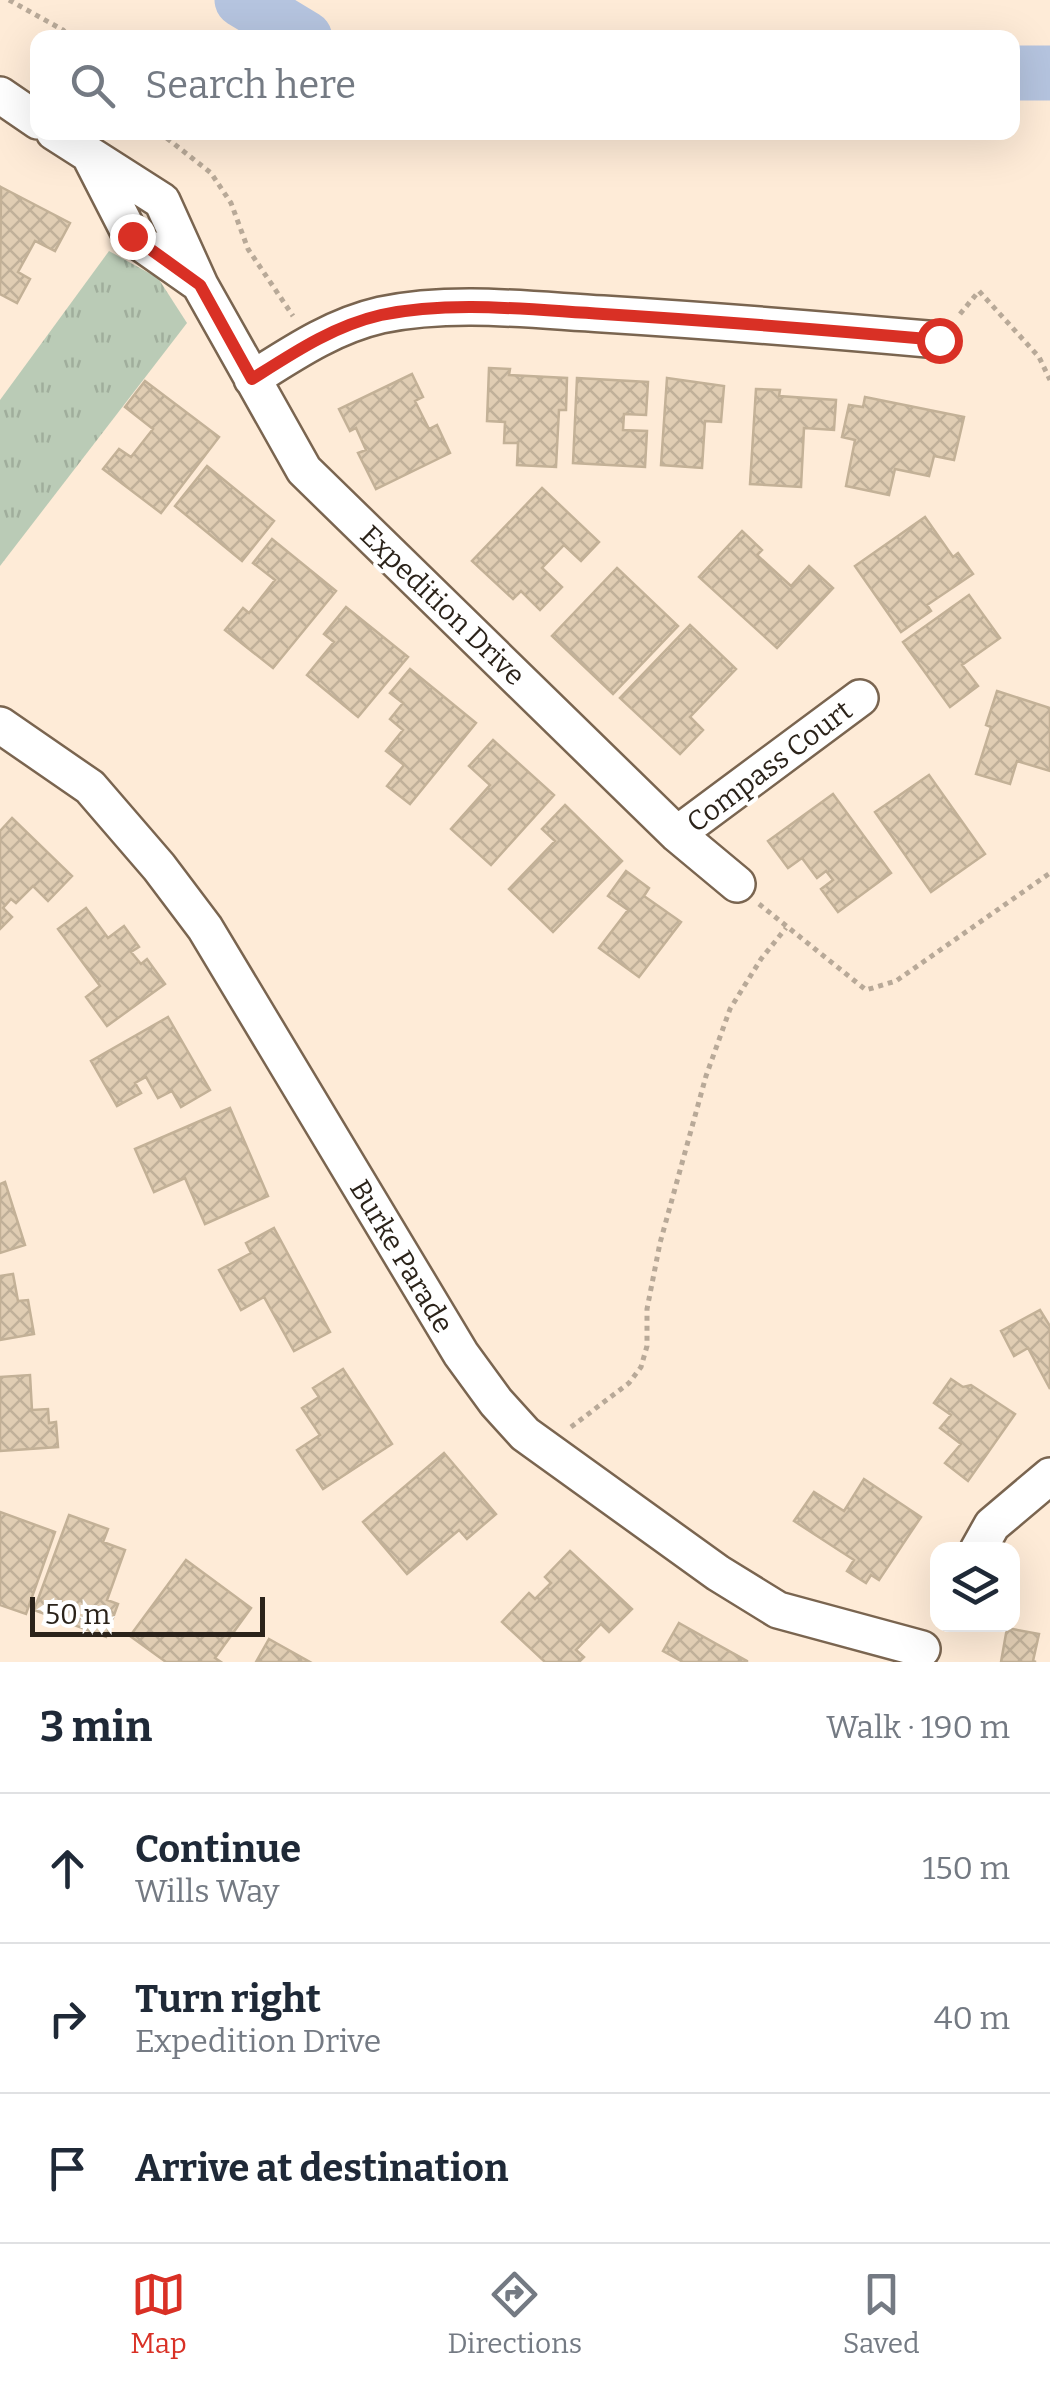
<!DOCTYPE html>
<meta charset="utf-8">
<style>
body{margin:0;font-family:Bitter,serif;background:#f6f6f7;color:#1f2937}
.controls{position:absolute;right:30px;bottom:30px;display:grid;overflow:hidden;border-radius:20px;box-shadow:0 10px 40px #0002}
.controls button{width:90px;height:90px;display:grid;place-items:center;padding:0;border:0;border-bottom:2px solid #e0e1e3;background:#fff;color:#1f2937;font:50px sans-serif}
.scale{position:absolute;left:30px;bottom:25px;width:235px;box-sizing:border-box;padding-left:10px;border:5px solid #2b231a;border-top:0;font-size:28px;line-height:35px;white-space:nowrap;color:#2b231a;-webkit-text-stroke:8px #fff;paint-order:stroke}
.stop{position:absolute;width:30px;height:30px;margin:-22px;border:8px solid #d93025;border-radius:50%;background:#fff}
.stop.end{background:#d93025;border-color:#fff;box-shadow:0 2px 10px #0008}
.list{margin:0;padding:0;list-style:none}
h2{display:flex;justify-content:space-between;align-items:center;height:130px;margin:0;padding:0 40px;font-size:42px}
h2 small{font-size:32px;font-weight:400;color:#747a83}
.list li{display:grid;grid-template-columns:65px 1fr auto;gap:30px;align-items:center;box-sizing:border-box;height:150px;padding:0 40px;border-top:2px solid #e0e1e3}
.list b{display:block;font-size:38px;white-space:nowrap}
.list p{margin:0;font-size:32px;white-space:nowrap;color:#747a83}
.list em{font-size:32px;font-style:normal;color:#747a83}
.icon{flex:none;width:55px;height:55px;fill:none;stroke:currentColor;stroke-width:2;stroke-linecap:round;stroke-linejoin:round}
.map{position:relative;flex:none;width:1050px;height:1662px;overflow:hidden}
.search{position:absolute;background:#fff;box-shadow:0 10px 40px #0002;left:30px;right:30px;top:30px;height:110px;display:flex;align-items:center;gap:25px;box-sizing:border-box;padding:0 35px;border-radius:20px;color:#747a83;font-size:38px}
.sheet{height:580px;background:#fff}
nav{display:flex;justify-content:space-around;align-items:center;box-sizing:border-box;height:140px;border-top:2px solid #e0e1e3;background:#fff;font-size:28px;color:#747a83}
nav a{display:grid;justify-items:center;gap:5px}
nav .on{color:#d93025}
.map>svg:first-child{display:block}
</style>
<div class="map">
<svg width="1050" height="1662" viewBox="0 0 1050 1662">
<defs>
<pattern id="park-tufts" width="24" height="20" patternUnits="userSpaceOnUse" patternTransform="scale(2.5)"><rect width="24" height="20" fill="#bacbb6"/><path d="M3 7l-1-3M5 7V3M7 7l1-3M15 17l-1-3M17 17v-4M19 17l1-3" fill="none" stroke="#a0ae9c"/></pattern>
<pattern id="building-cross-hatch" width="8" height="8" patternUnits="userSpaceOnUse" patternTransform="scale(2.5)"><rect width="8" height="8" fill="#e0cdb3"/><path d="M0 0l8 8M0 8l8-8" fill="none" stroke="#c0b099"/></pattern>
</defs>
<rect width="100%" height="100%" fill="#feebd7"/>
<!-- park -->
<path fill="url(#park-tufts)" d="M 109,251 L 158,278 L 187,323 L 0,566 L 0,400 Z"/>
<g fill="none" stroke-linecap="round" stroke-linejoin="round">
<!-- river -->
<path stroke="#b5c4df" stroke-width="55" d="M 242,0 L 305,38
M 1012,73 L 1050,73"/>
</g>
<!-- building -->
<path fill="url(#building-cross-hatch)" stroke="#c3b197" stroke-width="2.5" d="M 1,187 L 70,223 L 55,251 L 35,241 L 18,272 L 30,279 L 17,303 L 0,294 Z
M 489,368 L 510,369 L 509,375 L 567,378 L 566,410 L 559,410 L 556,467 L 517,465 L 518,443 L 504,443 L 505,422 L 487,421 Z
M 412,374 L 423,397 L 415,401 L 429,429 L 437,425 L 450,453 L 376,489 L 358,453 L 366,450 L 356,428 L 350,431 L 339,409 Z
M 577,378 L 648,382 L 646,415 L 624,414 L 623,430 L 647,431 L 645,467 L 573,463 Z
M 667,378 L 724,386 L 721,422 L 705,421 L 702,468 L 661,465 Z
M 145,381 L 219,437 L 161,513 L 103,469 L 119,449 L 131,457 L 153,429 L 125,407 Z
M 756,389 L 780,390 L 779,396 L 836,400 L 834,430 L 804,428 L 801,487 L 750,484 Z
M 865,397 L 964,417 L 954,460 L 934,456 L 929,476 L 895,469 L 889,495 L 846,486 L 855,440 L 842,437 L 849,405 L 863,407 Z
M 207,466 L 274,521 L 242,561 L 175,506 Z
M 542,488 L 599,542 L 581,561 L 564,545 L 542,568 L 562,587 L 540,610 L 521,591 L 513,599 L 472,561 Z
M 925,517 L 953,557 L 958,553 L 973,574 L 927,605 L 931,611 L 901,632 L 855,566 Z
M 742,531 L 762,550 L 757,555 L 791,586 L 809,566 L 833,588 L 777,648 L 699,577 Z
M 272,539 L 336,591 L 273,668 L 225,630 L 243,608 L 249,613 L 275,580 L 253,563 Z
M 617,568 L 678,626 L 613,694 L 552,636 Z
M 969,595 L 1000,638 L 962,665 L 978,686 L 950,707 L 903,642 Z
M 346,607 L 408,657 L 358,717 L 307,675 L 334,642 L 324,634 Z
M 690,625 L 736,669 L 690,717 L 703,730 L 680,754 L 620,698 Z
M 410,669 L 476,723 L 410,804 L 387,786 L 404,765 L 386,751 L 403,730 L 390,719 L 403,703 L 390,693 Z
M 997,691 L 1050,708 L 1050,771 L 1017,761 L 1010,784 L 976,774 L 991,727 L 986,725 Z
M 493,740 L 554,795 L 491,865 L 451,829 L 490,785 L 469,766 Z
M 929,775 L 985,854 L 931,892 L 875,812 Z
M 833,794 L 891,873 L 838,912 L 821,889 L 833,880 L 826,871 L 817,878 L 802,858 L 788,868 L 768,841 Z
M 565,805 L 622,861 L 553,932 L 509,889 L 555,841 L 542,829 Z
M 12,818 L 72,876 L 48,901 L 33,886 L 16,903 L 11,899 L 3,908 L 12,917 L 0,929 L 0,831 Z
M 626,871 L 649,888 L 644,896 L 681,922 L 639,977 L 599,948 L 628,910 L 608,896 Z
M 86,908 L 108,938 L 124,926 L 139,947 L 131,952 L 141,964 L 147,959 L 165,984 L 107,1026 L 86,997 L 100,986 L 58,929 Z
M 168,1017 L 210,1090 L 181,1107 L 172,1091 L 158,1098 L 146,1077 L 135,1083 L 141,1093 L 117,1106 L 91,1061 Z
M 230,1108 L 268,1196 L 205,1224 L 185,1178 L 154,1192 L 135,1149 Z
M 5,1182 L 25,1245 L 0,1253 L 0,1184 Z
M 274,1228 L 330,1332 L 294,1351 L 264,1297 L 241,1310 L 219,1270 L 251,1253 L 246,1243 Z
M 13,1274 L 18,1301 L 28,1300 L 34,1334 L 0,1340 L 0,1276 Z
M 1040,1310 L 1050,1326 L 1050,1389 L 1028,1348 L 1014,1356 L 1001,1331 Z
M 343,1369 L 392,1444 L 323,1489 L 297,1450 L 320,1435 L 302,1408 L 319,1397 L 313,1388 Z
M 30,1375 L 32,1410 L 48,1409 L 49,1423 L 56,1422 L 58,1447 L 0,1451 L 0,1377 Z
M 951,1379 L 963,1387 L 971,1385 L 1015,1414 L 968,1481 L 945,1463 L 961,1444 L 940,1428 L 951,1415 L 934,1403 Z
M 444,1453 L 496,1514 L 467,1539 L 459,1530 L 407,1574 L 363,1522 Z
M 864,1479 L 921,1517 L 879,1580 L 871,1575 L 866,1583 L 847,1571 L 854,1560 L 794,1521 L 814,1492 L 844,1511 Z
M 0,1512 L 55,1532 L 26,1614 L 0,1605 Z
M 69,1515 L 108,1529 L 103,1542 L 125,1550 L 107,1600 L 118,1604 L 106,1637 L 34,1610 Z
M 570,1551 L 632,1609 L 609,1632 L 601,1624 L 576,1650 L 584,1657 L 579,1662 L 545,1662 L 502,1622 L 529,1593 L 535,1599 L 551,1583 L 545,1577 Z
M 186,1560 L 251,1608 L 215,1658 L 221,1662 L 166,1662 L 130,1636 Z
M 679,1623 L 747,1661 L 747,1662 L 683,1662 L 663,1651 Z
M 1007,1628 L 1039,1634 L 1033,1661 L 1036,1662 L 1001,1662 Z
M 269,1639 L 310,1662 L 256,1662 Z"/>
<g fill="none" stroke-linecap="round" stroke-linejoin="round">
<!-- minor casing -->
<g stroke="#7a6550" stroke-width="40">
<path id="minor" d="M 0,95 L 38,121
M 54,132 L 162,201 L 200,285 L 304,470 L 677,834 L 737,884
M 92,160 L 131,236 L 195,281
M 252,379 C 293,353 333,326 381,315 C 453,300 531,310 603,314 C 715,321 827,330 939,340
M 0,725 L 90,787 L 159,867 L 205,928 L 461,1354 L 496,1402 L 525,1434 L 718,1573 L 778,1610 L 922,1649
M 677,834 L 860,698
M 978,1550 L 992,1525 L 1050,1476"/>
</g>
<!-- path -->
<path stroke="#b8a998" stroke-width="5" stroke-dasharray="5 5" stroke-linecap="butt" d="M 9,0 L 63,30 L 70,38
M 159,132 L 211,173 L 231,203 L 248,249 L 293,316
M 960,314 L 979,291 L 1039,357 L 1050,380
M 759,904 L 866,990 L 896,981 L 1050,873
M 571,1427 L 629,1383 L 641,1367 L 647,1346 L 647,1309 L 660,1243 L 706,1076 L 730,1009 L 761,959 L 786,928"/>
<!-- minor -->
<use href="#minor" stroke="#fff" stroke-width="35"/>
</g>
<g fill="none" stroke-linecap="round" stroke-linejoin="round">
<!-- route -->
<path stroke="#d93025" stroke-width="12" d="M 132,236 L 200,285 L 252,379 C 293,353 333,326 381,315 C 453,300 531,310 603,314 C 715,321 827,330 939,340"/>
</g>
<g text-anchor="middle" stroke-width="8" stroke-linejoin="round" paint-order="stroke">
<!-- street labels -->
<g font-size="28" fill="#2b231a" stroke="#fff">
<text transform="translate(443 605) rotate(44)" y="10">Expedition Drive</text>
<text transform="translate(769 766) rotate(-37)" y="10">Compass Court</text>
<text transform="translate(402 1256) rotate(59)" y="10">Burke Parade</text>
</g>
</g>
</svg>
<div class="controls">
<button><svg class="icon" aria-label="layers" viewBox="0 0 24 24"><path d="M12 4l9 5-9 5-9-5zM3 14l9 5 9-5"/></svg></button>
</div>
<div class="scale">50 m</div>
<div class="stop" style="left:939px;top:340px"></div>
<div class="stop end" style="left:132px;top:236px"></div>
<div class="search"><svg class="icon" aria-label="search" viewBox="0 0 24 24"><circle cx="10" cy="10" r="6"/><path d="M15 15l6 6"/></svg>Search here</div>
</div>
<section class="sheet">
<h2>3 min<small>Walk · 190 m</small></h2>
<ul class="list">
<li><svg class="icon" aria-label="ahead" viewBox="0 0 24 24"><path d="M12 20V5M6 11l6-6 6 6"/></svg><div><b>Continue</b><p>Wills Way</p></div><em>150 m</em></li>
<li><svg class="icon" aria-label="right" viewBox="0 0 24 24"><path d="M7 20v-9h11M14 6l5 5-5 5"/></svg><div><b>Turn right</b><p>Expedition Drive</p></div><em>40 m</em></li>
<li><svg class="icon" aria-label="arrive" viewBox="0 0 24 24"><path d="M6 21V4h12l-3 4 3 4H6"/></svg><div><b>Arrive at destination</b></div></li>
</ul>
</section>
<nav>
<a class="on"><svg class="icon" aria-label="map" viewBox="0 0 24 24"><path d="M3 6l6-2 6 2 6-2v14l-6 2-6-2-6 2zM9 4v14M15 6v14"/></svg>Map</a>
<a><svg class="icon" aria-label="directions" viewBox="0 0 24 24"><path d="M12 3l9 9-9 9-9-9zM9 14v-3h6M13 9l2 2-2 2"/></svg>Directions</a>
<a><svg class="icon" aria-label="saved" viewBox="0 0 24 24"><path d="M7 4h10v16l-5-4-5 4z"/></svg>Saved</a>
</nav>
